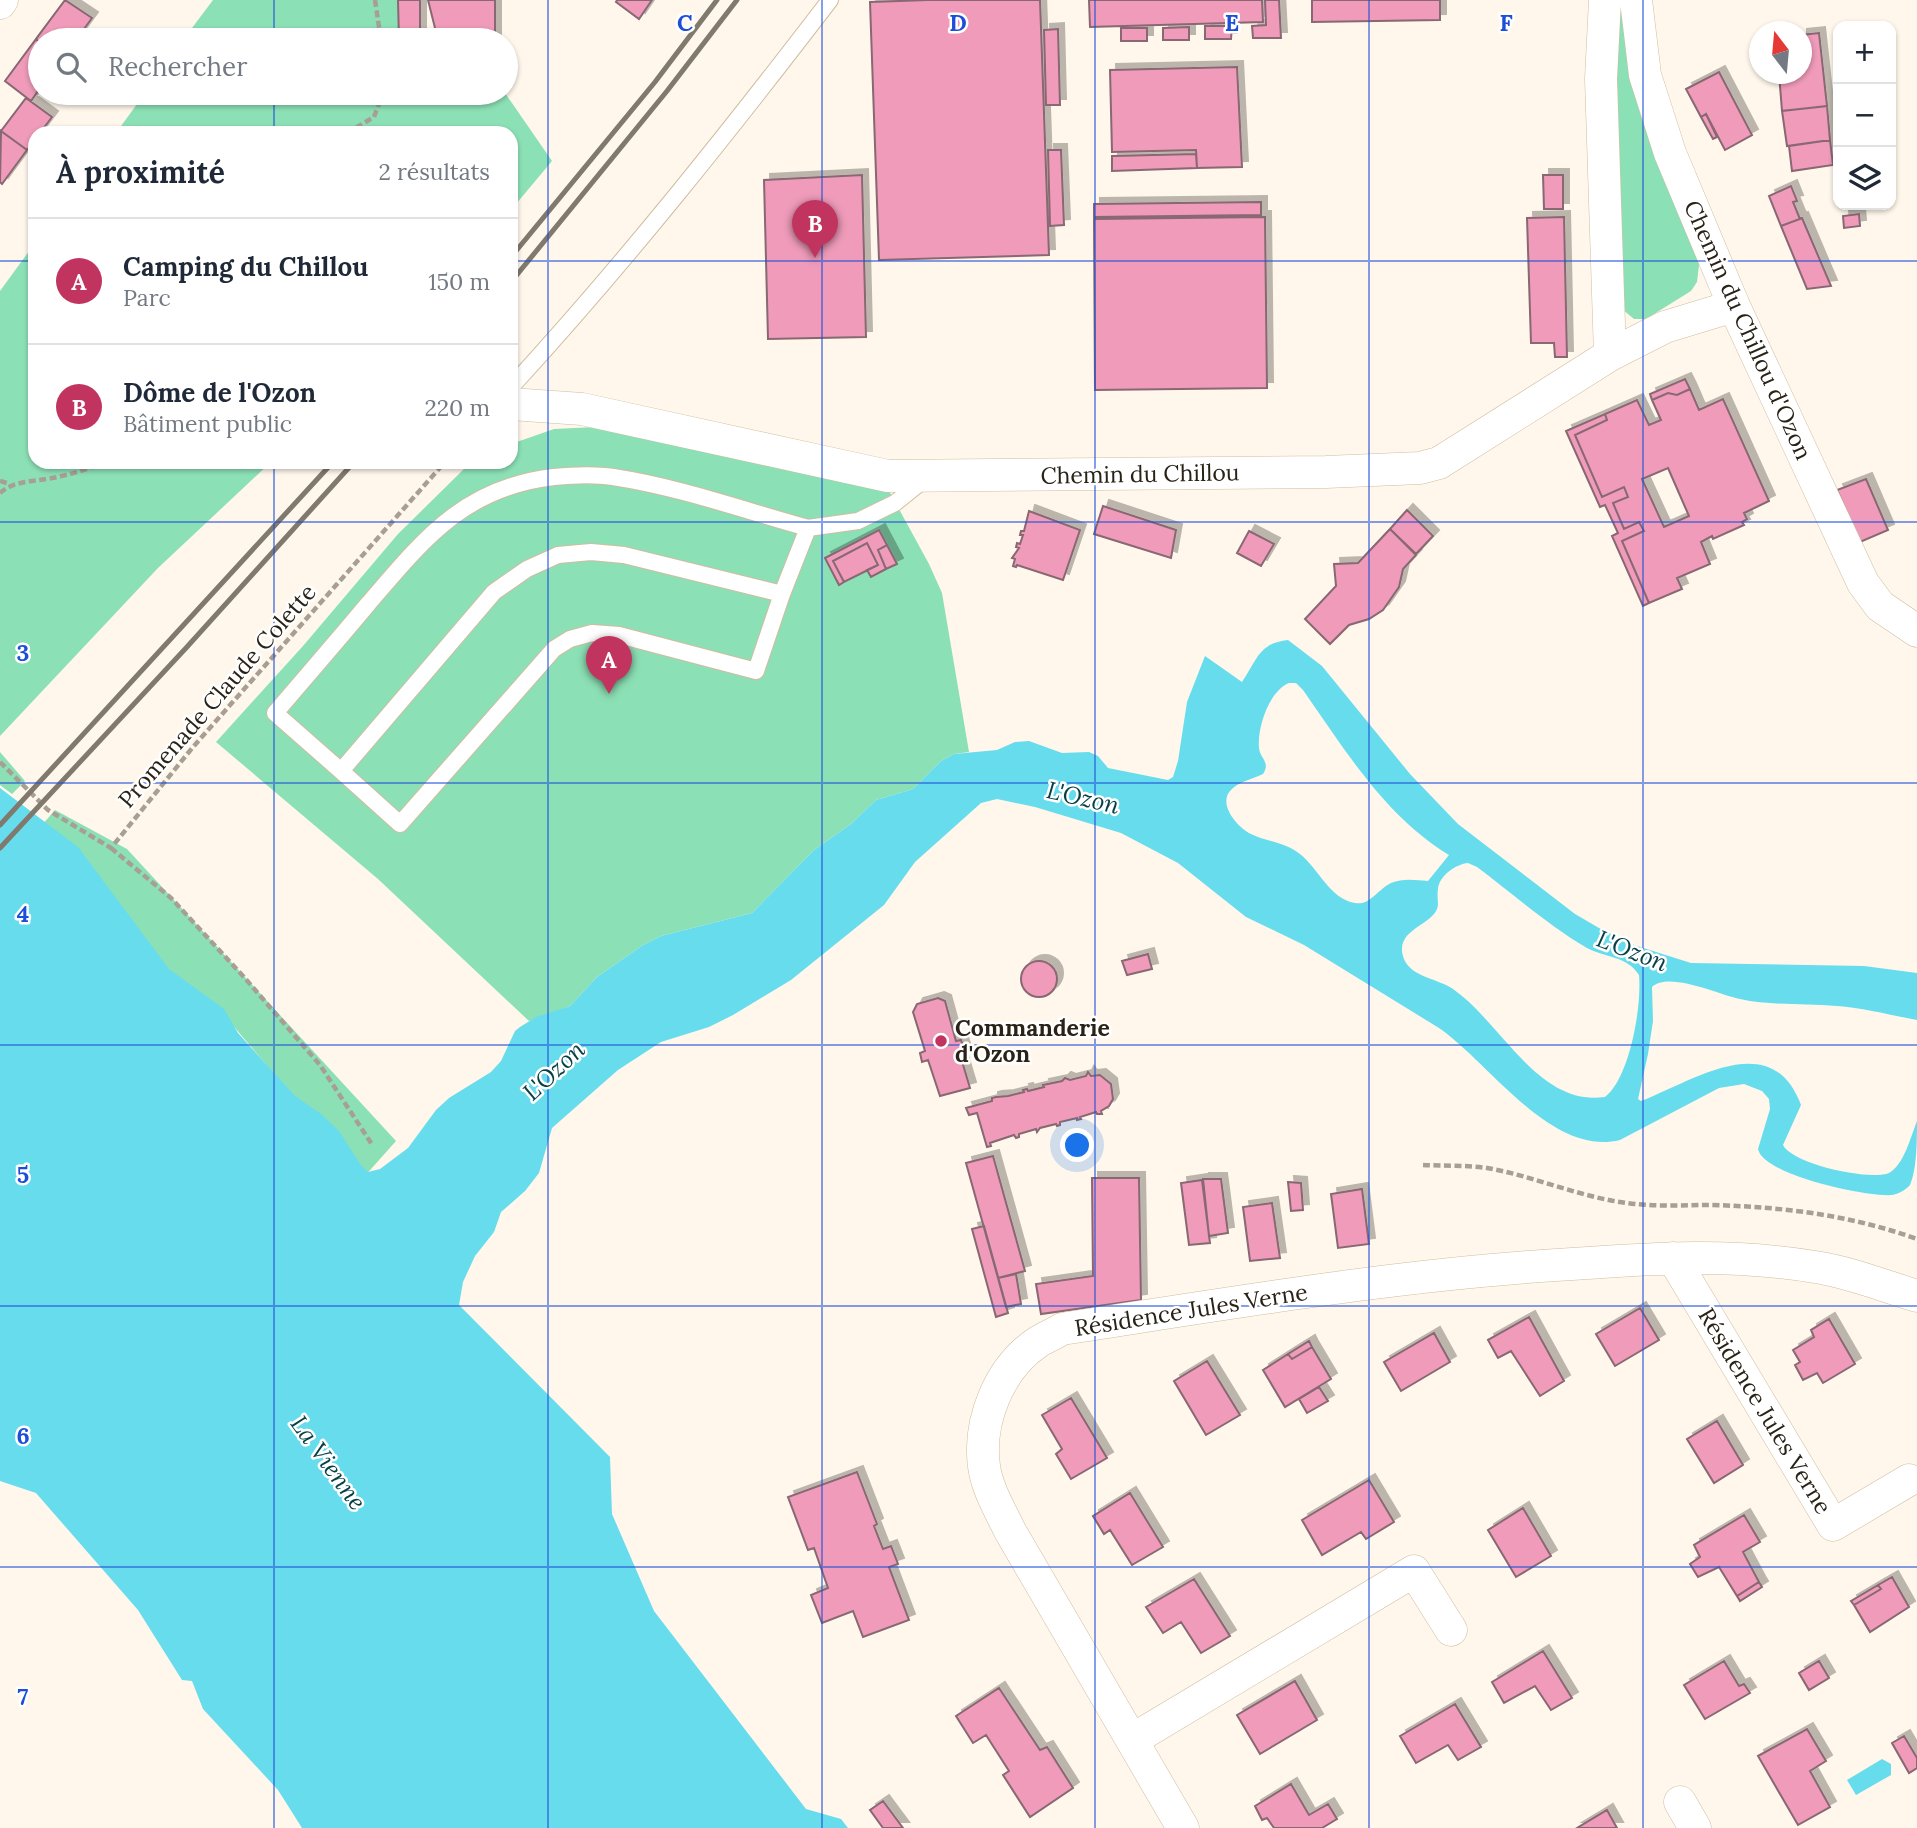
<!DOCTYPE html>
<html lang="fr">
<meta charset="utf-8">
<style>
body{margin:0;font-family:Lora,serif;background:#f6f6f7;color:#1f2937}
.controls{position:absolute;right:21px;top:21px;display:grid;overflow:hidden;border-radius:14px;box-shadow:0 2px 5px #0004}
.controls button{width:63px;height:63px;display:grid;place-items:center;padding:0;border:0;border-bottom:2px solid #e0e1e3;background:#fff;color:#1f2937;font:35px sans-serif}
.compass{position:absolute;left:1749px;top:21px;width:63px;height:63px;border-radius:50%;background:#fff;box-shadow:0 2px 5px #0004;rotate:344deg}
.you{position:absolute;left:1078px;top:1146px;width:24px;height:24px;margin:-18px;border:5px solid #fff;border-radius:50%;background:#1a73e8;box-shadow:0 0 0 10px #1a73e833}
.badge{display:grid;place-items:center;width:46px;height:46px;border-radius:50%;background:#c23460;color:#fff;font-size:23px;font-weight:700}
.pin{position:absolute;translate:-50% -58px;filter:drop-shadow(0 2px 4px #0008)}
.pin::after{content:'';position:absolute;top:37px;width:24px;height:21px;background:inherit;clip-path:polygon(0 0,100% 0,50% 100%)}
.list{margin:0;padding:0;list-style:none}
h2{display:flex;justify-content:space-between;align-items:center;height:91px;margin:0;padding:0 28px;font-size:30px}
h2 small{font-size:23px;font-weight:400;color:#747a83}
.list li{display:grid;grid-template-columns:46px 1fr auto;gap:21px;align-items:center;box-sizing:border-box;height:126px;padding:0 28px;border-top:2px solid #e0e1e3}
.list b{display:block;font-size:26px;white-space:nowrap}
.list p{margin:0;font-size:23px;white-space:nowrap;color:#747a83}
.list em{font-size:23px;font-style:normal;color:#747a83}
.icon{flex:none;width:38px;height:38px;fill:none;stroke:currentColor;stroke-width:2;stroke-linecap:round;stroke-linejoin:round}
.map{position:relative;flex:none;width:1917px;height:1828px;overflow:hidden}
.search{position:absolute;background:#fff;box-shadow:0 2px 5px #0004;left:28px;top:28px;width:490px;height:77px;display:flex;align-items:center;gap:18px;box-sizing:border-box;padding:0 24px;border-radius:38px;color:#747a83;font-size:26px}
.panel{position:absolute;background:#fff;box-shadow:0 2px 5px #0004;left:28px;top:126px;width:490px;height:343px;border-radius:21px}
.map>svg:first-child{display:block}
</style>
<div class="map">
<svg width="1917" height="1828" viewBox="0 0 1917 1828">
<defs>
<filter id="shadow"><feDropShadow dx="6" dy="-6" stdDeviation="0" flood-color="#0004"/></filter>
</defs>
<rect width="100%" height="100%" fill="#fff7eb"/>
<!-- green -->
<path fill="#8ce0b5" d="M 213,0 L 398,0 L 399,40 L 183,40 Z
M 1613,0 L 1623,0 L 1700,257 L 1697,282 L 1691,291 L 1646,319 L 1634,319 L 1622,309 Z
M 145,93 L 462,93 L 464,96 L 470,93 L 505,93 L 552,161 L 511,210 L 511,133 L 116,133 Z
M 35,243 L 35,462 L 271,462 L 158,568 L 0,736 L 0,291 Z
M 596,427 L 888,489 L 929,564 L 942,593 L 969,752 L 954,754 L 941,761 L 913,789 L 876,800 L 851,824 L 814,850 L 752,913 L 661,936 L 643,945 L 597,977 L 570,1006 L 529,1021 L 378,879 L 216,742 L 303,646 L 398,534 L 465,468 L 474,462 L 511,462 L 511,444 L 554,429 Z
M 0,752 L 25,781 L 12,794 L 0,785 Z
M 55,810 L 127,849 L 396,1141 L 363,1178 L 212,1001 L 170,980 L 42,825 Z"/>
<!-- water -->
<path fill="#67dcec" fill-rule="evenodd" d="M 1288,640 L 1322,666 L 1410,774 L 1458,824 L 1575,914 L 1599,928 L 1634,945 L 1691,963 L 1864,966 L 1917,973 L 1917,1020 C 1890,1015 1864,1008 1837,1006 C 1804,1003 1772,1006 1740,999 C 1719,995 1669,971 1652,987 L 1653,1021 L 1648,1054 L 1638,1099 L 1641,1101 C 1693,1081 1772,1026 1801,1105 L 1783,1145 C 1792,1164 1870,1181 1889,1173 C 1904,1165 1911,1136 1917,1121 C 1917,1140 1917,1169 1910,1185 C 1906,1190 1898,1194 1892,1195 C 1867,1197 1763,1175 1758,1149 L 1770,1109 L 1769,1099 L 1762,1091 L 1744,1084 L 1719,1088 L 1620,1140 C 1551,1157 1490,1063 1439,1028 L 1304,945 L 1246,917 L 1178,863 L 1121,833 L 1035,807 L 997,799 L 981,803 L 915,862 L 884,905 L 791,980 L 733,1015 L 709,1027 L 661,1042 L 618,1070 L 552,1128 L 539,1173 L 525,1191 L 501,1212 L 494,1232 L 475,1256 L 463,1282 L 459,1305 L 610,1457 L 612,1514 L 654,1611 L 806,1809 L 841,1819 L 848,1828 L 302,1828 L 278,1790 L 203,1709 L 192,1681 L 182,1680 L 138,1610 L 36,1493 L 0,1481 L 0,788 L 78,847 L 169,969 L 224,1009 L 238,1033 L 295,1096 L 321,1114 L 339,1131 L 360,1164 L 368,1172 L 380,1169 L 408,1148 L 436,1110 L 449,1098 L 491,1072 L 501,1061 L 515,1031 L 520,1027 L 536,1017 L 570,1006 L 597,977 L 643,945 L 661,936 L 752,913 L 814,850 L 851,824 L 876,800 L 913,789 L 941,761 L 954,754 L 997,750 L 1015,742 L 1029,741 L 1062,753 L 1089,752 L 1098,756 L 1108,768 L 1168,780 L 1173,777 L 1178,761 L 1187,702 L 1205,656 L 1242,682 C 1257,660 1259,643 1288,640 ZM 1289,683 L 1296,683 L 1303,690 C 1345,750 1385,816 1449,855 L 1428,881 C 1415,880 1403,878 1391,883 C 1378,889 1370,906 1355,903 C 1330,899 1318,868 1300,854 C 1285,842 1267,842 1251,834 C 1238,828 1218,805 1230,791 C 1237,782 1253,779 1263,774 C 1271,762 1260,759 1259,748 C 1257,728 1269,691 1289,683 ZM 1468,863 L 1477,867 C 1513,894 1548,925 1587,948 C 1606,958 1627,956 1639,975 C 1642,1005 1630,1078 1605,1097 C 1538,1107 1501,1022 1453,989 C 1439,979 1411,977 1404,959 C 1392,928 1436,926 1438,905 C 1438,900 1437,894 1438,889 C 1439,876 1456,864 1468,863 Z
M 1882,1759 L 1891,1764 L 1891,1775 L 1856,1795 L 1847,1780 Z"/>
<!-- building -->
<path fill="#ef9bb9" stroke="#886772" stroke-width="2" fill-rule="evenodd" filter="url(#shadow)" d="M 65,0 L 92,18 L 76,40 L 40,40 L 40,43 L 36,39 Z
M 398,0 L 420,0 L 420,40 L 399,40 Z
M 428,0 L 495,0 L 495,40 L 438,40 Z
M 617,0 L 652,0 L 639,19 L 616,2 Z
M 928,0 L 1040,0 L 1049,255 L 879,260 L 870,2 Z
M 1089,0 L 1262,0 L 1263,22 L 1090,27 Z
M 1265,0 L 1279,0 L 1281,38 L 1253,38 L 1252,26 L 1266,25 Z
M 1312,0 L 1440,0 L 1440,20 L 1312,22 Z
M 1205,26 L 1232,26 L 1231,39 L 1205,39 Z
M 1189,27 L 1189,40 L 1163,40 L 1163,28 Z
M 1121,28 L 1147,28 L 1147,41 L 1121,41 Z
M 1058,29 L 1060,105 L 1046,105 L 1044,30 Z
M 1819,33 L 1827,106 L 1782,111 L 1779,74 L 1801,74 L 1801,35 Z
M 36,39 L 40,43 L 40,88 L 31,101 L 5,81 Z
M 1237,67 L 1242,167 L 1197,168 L 1196,150 L 1112,152 L 1110,70 Z
M 1719,72 L 1752,135 L 1725,150 L 1706,114 L 1701,117 L 1686,89 Z
M 26,98 L 52,117 L 40,133 L 35,133 L 35,140 L 27,150 L 1,131 Z
M 1827,106 L 1830,140 L 1787,146 L 1782,111 Z
M 1706,114 L 1717,137 L 1713,139 L 1701,117 Z
M 1,131 L 27,150 L 2,184 L 0,182 Z
M 1830,140 L 1833,165 L 1792,171 L 1789,146 Z
M 1048,150 L 1061,150 L 1064,225 L 1050,226 Z
M 1196,154 L 1197,168 L 1112,171 L 1112,156 Z
M 862,175 L 866,337 L 768,339 L 764,180 Z
M 1543,175 L 1563,175 L 1563,209 L 1544,209 Z
M 1791,186 L 1797,201 L 1793,202 L 1800,219 L 1781,226 L 1769,196 Z
M 1261,202 L 1261,215 L 1094,217 L 1094,204 Z
M 1859,214 L 1860,226 L 1844,228 L 1843,216 Z
M 1265,217 L 1267,388 L 1095,390 L 1094,219 Z
M 1564,217 L 1567,357 L 1555,357 L 1554,343 L 1531,343 L 1527,218 Z
M 1802,218 L 1831,286 L 1807,289 L 1781,226 Z
M 1685,379 L 1690,389 L 1677,395 L 1668,393 L 1652,400 L 1650,394 Z
M 1690,389 L 1699,410 L 1723,399 L 1769,501 L 1744,513 L 1747,519 L 1742,522 L 1744,525 L 1713,539 L 1712,536 L 1701,542 L 1710,564 L 1677,578 L 1682,589 L 1649,603 L 1622,541 L 1644,531 L 1639,522 L 1624,529 L 1613,503 L 1628,497 L 1624,487 L 1602,497 L 1575,435 L 1607,420 L 1605,414 L 1637,400 L 1649,425 L 1661,420 L 1652,400 L 1668,393 L 1677,395 ZM 1668,468 L 1689,516 L 1664,527 L 1642,479 Z
M 1605,414 L 1607,420 L 1575,435 L 1602,497 L 1624,487 L 1628,497 L 1613,503 L 1624,529 L 1639,522 L 1644,531 L 1622,541 L 1649,603 L 1643,606 L 1612,536 L 1618,533 L 1605,505 L 1600,507 L 1566,431 Z
M 1866,479 L 1888,530 L 1860,542 L 1837,490 Z
M 1103,506 L 1176,530 L 1171,558 L 1094,534 Z
M 1407,510 L 1433,536 L 1416,554 L 1390,529 Z
M 1029,511 L 1080,530 L 1063,580 L 1017,565 L 1016,567 L 1013,566 L 1015,559 L 1012,558 L 1019,548 L 1016,547 L 1017,543 L 1020,544 L 1023,535 L 1020,535 L 1021,531 L 1024,531 Z
M 1390,529 L 1416,555 L 1403,569 L 1399,587 L 1383,610 L 1369,619 L 1349,625 L 1330,644 L 1305,619 L 1336,586 L 1334,564 L 1358,563 Z
M 879,530 L 887,545 L 878,550 L 886,569 L 871,577 L 867,570 L 878,565 L 867,543 L 833,561 L 844,582 L 839,585 L 825,558 Z
M 1249,531 L 1274,544 L 1261,566 L 1237,553 Z
M 867,543 L 878,565 L 844,582 L 833,561 Z
M 887,545 L 897,564 L 886,569 L 878,550 Z
M 1148,954 L 1152,969 L 1127,975 L 1122,961 Z
M1021 979a18 18 0 1 1 36 0a18 18 0 1 1-36 0Z
M 938,998 L 945,1001 L 956,1041 L 961,1040 L 964,1049 L 959,1051 L 970,1088 L 940,1096 L 928,1060 L 922,1062 L 920,1053 L 925,1051 L 913,1012 L 917,1004 Z
M 1088,1072 L 1091,1076 L 1100,1075 L 1111,1084 L 1113,1099 L 1109,1106 L 1101,1111 L 1102,1114 L 1097,1114 L 1096,1112 L 1080,1117 L 1081,1119 L 1077,1120 L 1077,1118 L 1060,1122 L 1060,1125 L 1057,1126 L 1056,1124 L 1040,1128 L 1037,1132 L 1036,1129 L 1019,1134 L 1019,1137 L 1016,1138 L 1014,1135 L 990,1143 L 991,1146 L 987,1147 L 977,1113 L 969,1115 L 966,1108 L 992,1101 L 992,1098 L 996,1097 L 1008,1096 L 1024,1092 L 1023,1090 L 1027,1089 L 1028,1091 L 1044,1087 L 1043,1085 L 1062,1081 L 1065,1078 L 1070,1080 L 1086,1076 Z
M 993,1156 L 1025,1271 L 998,1278 L 966,1163 Z
M 1092,1178 L 1139,1178 L 1141,1300 L 1041,1314 L 1036,1284 L 1093,1276 Z
M 1203,1179 L 1221,1179 L 1228,1233 L 1209,1236 Z
M 1202,1180 L 1210,1243 L 1189,1245 L 1181,1183 Z
M 1288,1182 L 1301,1183 L 1303,1210 L 1291,1211 Z
M 1362,1189 L 1369,1244 L 1338,1248 L 1331,1194 Z
M 1272,1203 L 1280,1258 L 1250,1261 L 1243,1207 Z
M 984,1226 L 1008,1313 L 996,1317 L 972,1229 Z
M 1016,1274 L 1021,1304 L 1006,1307 L 998,1278 Z
M 1640,1308 L 1659,1340 L 1615,1366 L 1596,1334 Z
M 1529,1317 L 1564,1381 L 1540,1396 L 1511,1351 L 1498,1358 L 1488,1340 Z
M 1829,1319 L 1855,1364 L 1823,1383 L 1817,1373 L 1803,1380 L 1795,1365 L 1800,1362 L 1793,1350 L 1814,1337 L 1811,1330 Z
M 1434,1333 L 1450,1362 L 1401,1391 L 1384,1362 Z
M 1309,1341 L 1312,1347 L 1292,1359 L 1288,1354 Z
M 1312,1347 L 1331,1379 L 1285,1407 L 1263,1370 L 1288,1354 L 1292,1359 Z
M 1207,1361 L 1240,1415 L 1206,1435 L 1174,1381 Z
M 1319,1387 L 1328,1401 L 1307,1413 L 1299,1399 Z
M 1071,1398 L 1107,1458 L 1071,1479 L 1056,1454 L 1062,1449 L 1042,1415 Z
M 1717,1421 L 1743,1465 L 1714,1483 L 1687,1439 Z
M 857,1472 L 877,1524 L 874,1526 L 883,1549 L 891,1546 L 898,1564 L 889,1567 L 909,1620 L 863,1637 L 853,1611 L 822,1623 L 811,1595 L 828,1588 L 814,1548 L 808,1550 L 788,1497 Z
M 1369,1480 L 1394,1522 L 1366,1539 L 1361,1532 L 1322,1555 L 1302,1520 Z
M 1130,1493 L 1163,1547 L 1132,1565 L 1110,1530 L 1104,1534 L 1093,1516 Z
M 1523,1508 L 1551,1556 L 1516,1577 L 1488,1530 Z
M 1744,1515 L 1760,1542 L 1743,1552 L 1759,1582 L 1737,1596 L 1719,1567 L 1698,1577 L 1690,1564 L 1700,1557 L 1694,1545 Z
M 1892,1577 L 1909,1607 L 1870,1632 L 1854,1605 L 1881,1589 L 1878,1585 Z
M 1194,1579 L 1230,1636 L 1201,1653 L 1181,1622 L 1163,1633 L 1146,1607 Z
M 1759,1582 L 1762,1587 L 1740,1601 L 1737,1596 Z
M 1878,1585 L 1881,1589 L 1854,1605 L 1851,1601 Z
M 1543,1651 L 1572,1698 L 1551,1710 L 1535,1686 L 1504,1703 L 1492,1682 Z
M 1724,1661 L 1739,1686 L 1744,1684 L 1750,1693 L 1705,1719 L 1684,1685 Z
M 1819,1661 L 1829,1678 L 1809,1690 L 1799,1673 Z
M 1295,1681 L 1317,1720 L 1260,1754 L 1237,1715 Z
M 999,1688 L 1040,1750 L 1047,1747 L 1073,1788 L 1030,1817 L 1003,1775 L 1009,1771 L 986,1735 L 973,1743 L 956,1716 Z
M 1455,1704 L 1481,1747 L 1458,1760 L 1448,1745 L 1416,1763 L 1400,1736 Z
M 1807,1729 L 1826,1761 L 1810,1771 L 1830,1807 L 1798,1825 L 1758,1756 Z
M 1904,1736 L 1917,1758 L 1917,1768 L 1909,1773 L 1892,1743 Z
M 1291,1784 L 1309,1815 L 1328,1804 L 1337,1819 L 1322,1828 L 1274,1828 L 1267,1818 L 1262,1820 L 1255,1806 Z
M 883,1801 L 903,1828 L 883,1828 L 870,1810 Z
M 1607,1810 L 1617,1828 L 1577,1828 Z"/>
<g fill="none" stroke-linecap="round" stroke-linejoin="round">
<!-- lane casing -->
<g stroke="#d0bda0" stroke-width="18">
<path id="lane" d="M 511,387 C 624,264 728,133 830,0
M 782,594 L 756,671 L 619,635 L 592,633 L 570,639 L 554,649 L 400,824 L 341,771 L 494,592 L 527,569 L 558,555 L 591,552 L 624,555 L 782,594 L 808,528 L 858,521 L 895,503 L 926,478
M 341,771 L 275,713 C 306,677 337,641 368,604 C 423,540 464,487 554,477 C 574,475 594,474 613,477 C 679,487 743,510 808,528"/>
</g>
<!-- street casing -->
<g stroke="#d0bda0" stroke-width="33">
<path id="street" d="M 1605,0 L 1601,79 L 1610,355
M 1636,0 L 1645,75 L 1670,153 L 1734,306 L 1863,583 L 1880,606 L 1917,631
M 0,3 L 2,0
M 511,404 L 582,409 L 888,476 L 1326,472 L 1420,468 L 1439,463 L 1610,355 L 1665,327 L 1734,306
M 1673,1258 L 1833,1525 L 1909,1480
M 1132,1740 L 1414,1571 L 1451,1630
M 1680,1802 L 1695,1828
M 1183,1828 L 1010,1531 C 1000,1510 987,1489 984,1466 C 978,1421 999,1368 1038,1342 C 1046,1337 1054,1334 1062,1329 C 1232,1303 1401,1274 1572,1264 C 1657,1258 1730,1253 1815,1267 C 1849,1272 1884,1286 1917,1296"/>
</g>
<!-- path -->
<path stroke="#a79f93" stroke-width="4.5" stroke-dasharray="7 3.5" stroke-linecap="butt" d="M 375,0 L 381,40
M 347,133 L 374,117 L 383,93
M 0,481 L 10,484
M 0,493 C 15,480 33,482 52,478 C 70,475 88,469 105,462
M 0,762 L 48,810 L 111,848 L 193,747 L 445,462
M 111,848 L 171,898 L 243,976 L 320,1065 L 373,1146
M 1423,1165 C 1443,1166 1466,1165 1487,1168 C 1534,1176 1579,1197 1627,1203 C 1655,1207 1684,1205 1712,1205 C 1784,1207 1850,1215 1917,1239"/>
<!-- lane -->
<use href="#lane" stroke="#fff" stroke-width="16"/>
<!-- street -->
<use href="#street" stroke="#fff" stroke-width="32"/>
<!-- rail -->
<path stroke="#80796d" stroke-width="5" d="M 511,257 L 655,82 L 717,0
M 511,282 L 667,91 L 737,0
M 0,825 L 333,462
M 0,848 L 186,648 L 354,462"/>
</g>
<!-- grid -->
<path fill="none" stroke="#1d4ed8" stroke-width="2" stroke-opacity="0.55" d="M 274,0 L 274,40M 548,0 L 548,1828M 822,0 L 822,1828M 1095,0 L 1095,1828M 1369,0 L 1369,1828M 1643,0 L 1643,1828M 274,93 L 274,133M 0,261 L 35,261M 511,261 L 1917,261M 274,462 L 274,1828M 0,522 L 1917,522M 0,783 L 1917,783M 0,1045 L 1917,1045M 0,1306 L 1917,1306M 0,1567 L 1917,1567"/>
<!-- markers -->
<circle fill="#c23460" stroke="#fff" stroke-width="2.5" cx="941" cy="1041" r="7"/>
<g text-anchor="middle" stroke-width="5" stroke-linejoin="round" paint-order="stroke">
<!-- street labels -->
<g font-size="23" fill="#292217" stroke="#fff">
<text transform="translate(1748 330) rotate(66)" y="8">Chemin du Chillou d'Ozon</text>
<text transform="translate(1140 474) rotate(-1)" y="8">Chemin du Chillou</text>
<text transform="translate(217 696) rotate(-49)" y="8">Promenade Claude Colette</text>
<text transform="translate(1191 1310) rotate(-9)" y="8">Résidence Jules Verne</text>
<text transform="translate(1765 1411) rotate(59)" y="8">Résidence Jules Verne</text>
</g>
<!-- poi labels -->
<g font-size="23" font-weight="bold" fill="#292217" stroke="#fff" text-anchor="start">
<text x="955" y="1036">Commanderie<tspan x="955" dy="26">d'Ozon</tspan></text>
</g>
<!-- water labels -->
<g font-size="24" font-style="italic" fill="#063f46" stroke="#fff">
<text transform="translate(1083 798) rotate(13)" y="8">L'Ozon</text>
<text transform="translate(1632 951) rotate(21)" y="8">L'Ozon</text>
<text transform="translate(554 1071) rotate(-43)" y="8">L'Ozon</text>
<text transform="translate(328 1463) rotate(54)" y="8">La Vienne</text>
</g>
</g>
<g font-size="23" text-anchor="middle" font-weight="bold" fill="#1d4ed8" stroke="#fff" stroke-width="5" stroke-linejoin="round" paint-order="stroke">
<text x="685" y="31">C</text>
<text x="958" y="31">D</text>
<text x="1232" y="31">E</text>
<text x="1506" y="31">F</text>
<text x="23" y="661">3</text>
<text x="23" y="922">4</text>
<text x="23" y="1183">5</text>
<text x="23" y="1444">6</text>
<text x="23" y="1705">7</text>
</g>
</svg>
<div class="controls">
<button>+</button>
<button>−</button>
<button><svg class="icon" aria-label="layers" viewBox="0 0 24 24"><path d="M12 4l9 5-9 5-9-5zM3 14l9 5 9-5"/></svg></button>
</div>
<svg class="compass" viewBox="-18 -18 36 36"><path d="M0-13l5 13h-10z" fill="#e53935"/><path d="M0 13l5-13h-10z" fill="#747a83"/></svg>
<div class="you"></div>
<div class="pin badge" style="left:609px;top:694px">A</div>
<div class="pin badge" style="left:815px;top:258px">B</div>
<div class="search"><svg class="icon" aria-label="search" viewBox="0 0 24 24"><circle cx="10" cy="10" r="6"/><path d="M15 15l6 6"/></svg>Rechercher</div>
<section class="panel">
<h2>À proximité<small>2 résultats</small></h2>
<ul class="list">
<li><span class="badge">A</span><div><b>Camping du Chillou</b><p>Parc</p></div><em>150 m</em></li>
<li><span class="badge">B</span><div><b>Dôme de l'Ozon</b><p>Bâtiment public</p></div><em>220 m</em></li>
</ul>
</section>
</div>
